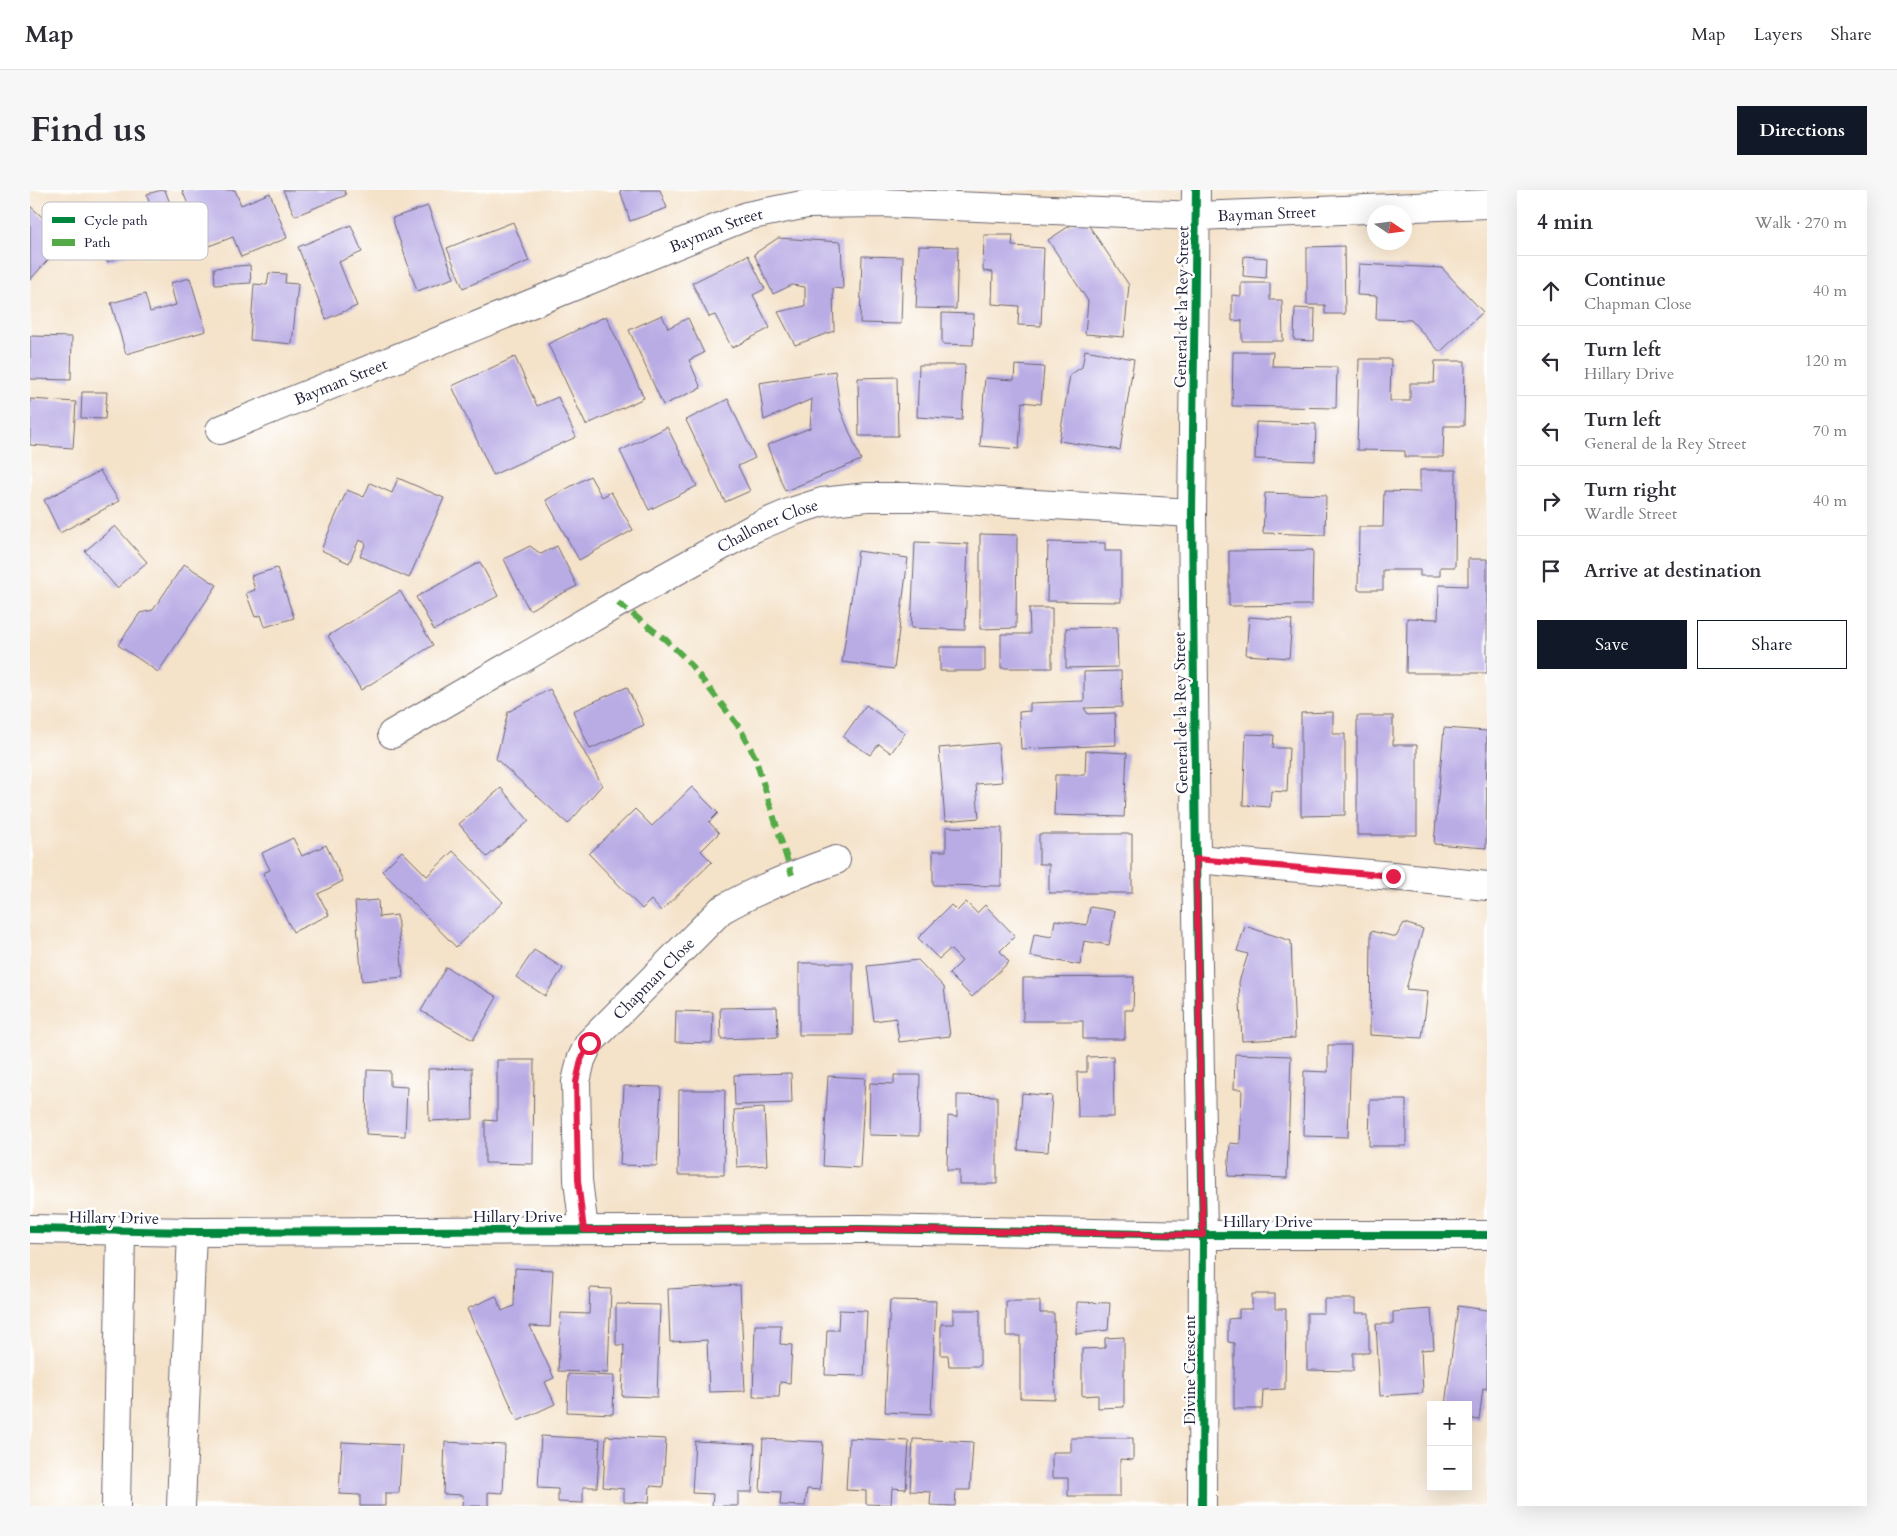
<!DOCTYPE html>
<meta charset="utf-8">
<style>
body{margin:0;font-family:Cardo,serif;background:#f7f7f7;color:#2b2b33}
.controls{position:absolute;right:15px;bottom:15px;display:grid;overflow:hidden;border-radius:0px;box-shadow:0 5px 20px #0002}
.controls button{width:45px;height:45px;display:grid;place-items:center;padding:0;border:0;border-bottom:1px solid #e1e1e2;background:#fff;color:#2b2b33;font:25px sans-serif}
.compass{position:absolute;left:1337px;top:15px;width:45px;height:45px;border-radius:50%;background:#fff;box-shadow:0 5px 20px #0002;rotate:103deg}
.stop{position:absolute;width:15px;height:15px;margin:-11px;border:4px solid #e11d48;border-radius:50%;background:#fff}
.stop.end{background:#e11d48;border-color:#fff;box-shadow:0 1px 5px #0008}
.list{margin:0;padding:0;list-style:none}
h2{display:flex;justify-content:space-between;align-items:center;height:65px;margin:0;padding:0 20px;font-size:21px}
h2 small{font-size:16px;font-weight:400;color:#7c7c81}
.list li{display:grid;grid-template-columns:32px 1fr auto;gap:15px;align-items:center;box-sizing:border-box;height:70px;padding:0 20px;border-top:1px solid #e1e1e2}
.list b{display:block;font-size:19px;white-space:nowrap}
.list p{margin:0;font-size:16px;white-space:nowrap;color:#7c7c81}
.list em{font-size:16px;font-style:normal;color:#7c7c81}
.actions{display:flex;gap:10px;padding:15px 20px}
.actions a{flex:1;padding:11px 0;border:1px solid #111827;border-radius:0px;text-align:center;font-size:18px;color:#111827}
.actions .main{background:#111827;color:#fff}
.icon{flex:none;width:28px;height:28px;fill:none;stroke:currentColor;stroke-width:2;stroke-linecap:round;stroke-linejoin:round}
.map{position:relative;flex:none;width:1457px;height:1316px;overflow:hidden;border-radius:0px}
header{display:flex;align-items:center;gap:30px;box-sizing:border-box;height:70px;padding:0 25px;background:#fff;border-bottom:1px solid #e1e1e2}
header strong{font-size:24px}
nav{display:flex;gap:28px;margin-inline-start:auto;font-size:18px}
.intro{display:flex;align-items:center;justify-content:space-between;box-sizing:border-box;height:120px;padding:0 30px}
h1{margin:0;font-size:35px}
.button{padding:12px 22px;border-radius:0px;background:#111827;color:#fff;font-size:18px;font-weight:700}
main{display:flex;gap:30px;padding:0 30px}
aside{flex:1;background:#fff;border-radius:0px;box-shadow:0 5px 20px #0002}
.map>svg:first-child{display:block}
</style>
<header>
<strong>Map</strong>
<nav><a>Map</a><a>Layers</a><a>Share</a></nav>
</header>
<div class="intro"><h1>Find us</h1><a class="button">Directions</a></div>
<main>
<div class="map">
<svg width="1457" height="1316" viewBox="0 0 1457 1316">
<rect width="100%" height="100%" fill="#fff"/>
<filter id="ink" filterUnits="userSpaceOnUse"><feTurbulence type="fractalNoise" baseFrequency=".02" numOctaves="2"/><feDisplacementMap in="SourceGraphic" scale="10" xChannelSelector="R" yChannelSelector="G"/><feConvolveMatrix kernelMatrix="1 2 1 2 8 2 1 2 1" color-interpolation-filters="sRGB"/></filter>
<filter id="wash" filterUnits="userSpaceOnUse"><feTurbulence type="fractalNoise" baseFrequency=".0096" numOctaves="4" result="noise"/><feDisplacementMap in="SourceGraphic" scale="20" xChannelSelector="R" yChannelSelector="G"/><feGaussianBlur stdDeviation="1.12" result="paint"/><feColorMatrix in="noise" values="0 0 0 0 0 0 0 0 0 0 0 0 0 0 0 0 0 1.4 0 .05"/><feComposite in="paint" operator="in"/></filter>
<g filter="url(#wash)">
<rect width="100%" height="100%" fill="#f4e2c9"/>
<g id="blocks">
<!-- building -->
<path fill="#b9ace5" d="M 132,0 L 135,0 L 152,45 L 77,72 L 64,38 L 120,16 L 117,4 Z
M 152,0 L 205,0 L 211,15 L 240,3 L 257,48 L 211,67 L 203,47 L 176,57 Z
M 253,0 L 314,0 L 316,5 L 265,26 Z
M 590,0 L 630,0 L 637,18 L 600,31 Z
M 0,16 L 21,35 L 16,40 L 32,54 L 0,90 Z
M 398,16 L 424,88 L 387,101 L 362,28 Z
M 1053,27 L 1099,95 L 1094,147 L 1055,144 L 1058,111 L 1018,50 Z
M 483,32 L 499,71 L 433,98 L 417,58 Z
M 321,35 L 332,62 L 309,72 L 327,116 L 296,129 L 268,57 Z
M 954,45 L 983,45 L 982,56 L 1014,58 L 1011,136 L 988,135 L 989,116 L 962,114 L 963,82 L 953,81 Z
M 748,48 L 811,52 L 813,99 L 803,98 L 804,141 L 765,155 L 748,122 L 775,116 L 775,97 L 762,95 L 743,104 L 724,64 Z
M 889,56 L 928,57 L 926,119 L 886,118 Z
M 1314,56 L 1315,124 L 1295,124 L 1295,115 L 1277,115 L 1277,57 Z
M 718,65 L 735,99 L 723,105 L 740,138 L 702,158 L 685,125 L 679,127 L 662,93 Z
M 832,66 L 873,67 L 871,134 L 830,133 Z
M 1214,66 L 1237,68 L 1236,88 L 1213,86 Z
M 1329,74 L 1412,78 L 1453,122 L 1410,162 L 1381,130 L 1346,129 L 1347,106 L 1327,105 Z
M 220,75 L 221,93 L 185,95 L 184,78 Z
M 239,83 L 256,84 L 255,93 L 268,94 L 262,154 L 220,150 L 224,94 L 237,95 Z
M 160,88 L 176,141 L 96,164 L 81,113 L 115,104 L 120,122 L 146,115 L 140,93 Z
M 1211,93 L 1240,93 L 1240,110 L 1252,110 L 1253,151 L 1212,151 L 1212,130 L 1202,131 L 1202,105 L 1211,106 Z
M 1265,118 L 1285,119 L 1284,151 L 1264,150 Z
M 912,123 L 944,124 L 943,155 L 912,154 Z
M 632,125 L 638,138 L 658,128 L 674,163 L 659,170 L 671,198 L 633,215 L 599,140 Z
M 576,126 L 614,208 L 556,235 L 518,154 Z
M 0,146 L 42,147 L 41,190 L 0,189 Z
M 1055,160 L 1104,169 L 1090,260 L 1029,251 L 1040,185 L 1052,177 Z
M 1203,162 L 1243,162 L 1242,176 L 1307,177 L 1306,218 L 1202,216 Z
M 485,167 L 507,216 L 528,207 L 546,247 L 463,285 L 422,196 Z
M 1329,169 L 1361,169 L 1360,211 L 1380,211 L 1380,193 L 1404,193 L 1405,171 L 1435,171 L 1434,236 L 1414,236 L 1413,267 L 1375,267 L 1375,261 L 1327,260 Z
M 889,175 L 935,175 L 932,230 L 887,227 Z
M 985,175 L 1014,177 L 1011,214 L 992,212 L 989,259 L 950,256 L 955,188 L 984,190 Z
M 805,181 L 810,219 L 831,270 L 755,301 L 737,255 L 780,238 L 782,209 L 734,230 L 729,193 Z
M 867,187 L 868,246 L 829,246 L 828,188 Z
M 52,202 L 77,202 L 75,229 L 51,228 Z
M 0,209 L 46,212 L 43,258 L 0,255 Z
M 698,209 L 725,268 L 708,276 L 720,301 L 695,312 L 656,230 Z
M 1226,232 L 1286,234 L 1285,271 L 1225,269 Z
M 637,237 L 667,296 L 619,320 L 590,261 Z
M 1390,280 L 1426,280 L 1425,377 L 1410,377 L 1410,386 L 1390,386 L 1390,380 L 1353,380 L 1353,400 L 1328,400 L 1329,337 L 1353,337 L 1354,301 L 1390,302 Z
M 70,281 L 89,311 L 30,343 L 14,310 Z
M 560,286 L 572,307 L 581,302 L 603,340 L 549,370 L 516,310 Z
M 368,288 L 414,308 L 379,388 L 330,366 L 336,353 L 329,350 L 319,373 L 291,360 L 317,300 L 334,307 L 340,293 L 362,303 Z
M 1235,303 L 1296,305 L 1295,345 L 1233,343 Z
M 85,336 L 117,372 L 87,398 L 55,361 Z
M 950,344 L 987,345 L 986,438 L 950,439 Z
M 885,352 L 938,354 L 935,440 L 881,438 Z
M 1018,352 L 1075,353 L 1075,361 L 1091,361 L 1091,412 L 1017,411 Z
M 500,356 L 511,364 L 527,356 L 547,396 L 499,420 L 474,369 Z
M 1283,360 L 1282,415 L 1199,416 L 1199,361 Z
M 828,361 L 878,368 L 864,479 L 812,472 Z
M 1438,369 L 1457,369 L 1457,483 L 1376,483 L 1377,428 L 1408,429 L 1409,395 L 1438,396 Z
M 450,372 L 468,406 L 404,440 L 386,407 Z
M 154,374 L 187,395 L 128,482 L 88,455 L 110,423 L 123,420 Z
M 247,378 L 264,428 L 235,437 L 231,425 L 225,427 L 216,403 L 225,400 L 221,386 Z
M 370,401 L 403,455 L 331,500 L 298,446 Z
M 999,418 L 1022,418 L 1022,478 L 971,478 L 971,444 L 1000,444 Z
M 1219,427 L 1262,430 L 1259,468 L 1216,465 Z
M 1087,437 L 1088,477 L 1036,478 L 1036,438 Z
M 910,457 L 955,457 L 955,481 L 910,481 Z
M 1091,481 L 1092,517 L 1054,518 L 1058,524 L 1085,523 L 1086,555 L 991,559 L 989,522 L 1000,521 L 1000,513 L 1054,511 L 1054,482 Z
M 597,497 L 614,535 L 560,559 L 543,521 Z
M 520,499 L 572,595 L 538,634 L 466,569 L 478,522 Z
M 836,515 L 875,543 L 861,563 L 849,554 L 840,565 L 813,547 Z
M 1303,522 L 1303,544 L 1315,544 L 1315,625 L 1271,626 L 1271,523 Z
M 1327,526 L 1363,526 L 1363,555 L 1387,555 L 1387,645 L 1327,645 Z
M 1414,538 L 1457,541 L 1456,658 L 1404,654 Z
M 1216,544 L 1244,545 L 1243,558 L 1259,558 L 1257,602 L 1241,601 L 1240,617 L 1213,615 Z
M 968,553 L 972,592 L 946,594 L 949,628 L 915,631 L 909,558 Z
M 1056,561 L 1097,563 L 1094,627 L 1024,625 L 1025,585 L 1055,585 Z
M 662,597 L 688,623 L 679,632 L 689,643 L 671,661 L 682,672 L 631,721 L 621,710 L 612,719 L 559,664 L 605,619 L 622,636 Z
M 471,598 L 499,631 L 457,667 L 429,634 Z
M 916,637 L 972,638 L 971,696 L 903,695 L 903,661 L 916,661 Z
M 1009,644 L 1102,644 L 1102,703 L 1019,703 L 1019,674 L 1009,674 Z
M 263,648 L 272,666 L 296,655 L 313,691 L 288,704 L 299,725 L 263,742 L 233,683 L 240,680 L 232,663 Z
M 372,661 L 397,686 L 423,661 L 473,712 L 426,757 L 352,681 Z
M 348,710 L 349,727 L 367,725 L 373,787 L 332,791 L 325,712 Z
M 936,712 L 947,723 L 955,715 L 985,746 L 970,761 L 979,772 L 942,807 L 919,784 L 932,771 L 920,759 L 909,769 L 888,748 L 921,715 L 927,721 Z
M 1060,717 L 1085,721 L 1079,755 L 1054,751 L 1050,775 L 1000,766 L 1004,744 L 1022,747 L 1025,730 L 1057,735 Z
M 1374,733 L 1393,739 L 1376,799 L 1398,801 L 1392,848 L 1340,845 L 1341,741 L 1366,747 Z
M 1215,736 L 1261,751 L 1265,848 L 1212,851 L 1209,792 L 1218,764 L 1207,761 Z
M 504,760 L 533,778 L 515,806 L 486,787 Z
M 888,770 L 914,797 L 920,846 L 869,852 L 866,828 L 844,831 L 837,776 Z
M 769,773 L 823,773 L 823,845 L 769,845 Z
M 416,777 L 467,807 L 443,850 L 391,821 Z
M 1104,787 L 1103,820 L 1095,820 L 1095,849 L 1053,849 L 1053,831 L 993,831 L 993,788 Z
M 747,817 L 748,847 L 691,849 L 690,818 Z
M 646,821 L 683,822 L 682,853 L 645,852 Z
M 1298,855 L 1321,855 L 1318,947 L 1273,946 L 1274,881 L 1298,882 Z
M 1205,864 L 1261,866 L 1257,988 L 1198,986 L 1200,953 L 1210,954 L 1212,899 L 1204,899 Z
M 1083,866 L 1084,927 L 1048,927 L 1047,882 L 1057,882 L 1057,867 Z
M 467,870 L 504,870 L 503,974 L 455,973 L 455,930 L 467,931 Z
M 442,878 L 443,929 L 399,931 L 398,879 Z
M 337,880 L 360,881 L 360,896 L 377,897 L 375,946 L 336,944 Z
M 761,883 L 762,913 L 705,915 L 704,885 Z
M 864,885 L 890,885 L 889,946 L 839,945 L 840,893 L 864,894 Z
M 798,886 L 835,888 L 830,978 L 793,976 Z
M 594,896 L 631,897 L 627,976 L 590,975 Z
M 649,900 L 695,900 L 694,985 L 648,985 Z
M 992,903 L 1022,906 L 1018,962 L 988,960 Z
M 927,905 L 967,906 L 967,994 L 929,994 L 929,980 L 917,980 L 918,926 L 927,927 Z
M 1340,910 L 1376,910 L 1376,956 L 1339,956 Z
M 734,918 L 737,975 L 707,977 L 704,920 Z
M 485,1078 L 523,1080 L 520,1137 L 500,1136 L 524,1188 L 515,1192 L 525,1214 L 488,1231 L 437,1119 L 466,1106 L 472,1121 L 484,1116 Z
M 710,1095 L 715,1201 L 679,1202 L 677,1150 L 640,1152 L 638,1099 Z
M 560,1098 L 581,1099 L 578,1183 L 528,1181 L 531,1123 L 559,1124 Z
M 1222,1104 L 1245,1104 L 1245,1119 L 1256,1119 L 1255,1199 L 1233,1200 L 1232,1219 L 1204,1219 L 1204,1153 L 1198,1152 L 1198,1129 L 1209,1128 L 1209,1119 L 1222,1119 Z
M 1294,1109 L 1325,1109 L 1325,1123 L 1339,1123 L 1339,1163 L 1323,1163 L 1323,1181 L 1277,1180 L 1277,1123 L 1294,1123 Z
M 860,1110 L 906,1111 L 901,1224 L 855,1222 Z
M 976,1111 L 1010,1111 L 1010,1123 L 1024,1123 L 1025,1209 L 990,1208 L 990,1146 L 976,1146 Z
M 1047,1112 L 1080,1113 L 1078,1140 L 1046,1144 Z
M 586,1114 L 630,1115 L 627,1207 L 592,1206 L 594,1155 L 586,1155 Z
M 1428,1116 L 1457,1120 L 1457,1199 L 1453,1198 L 1449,1230 L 1438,1228 L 1438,1215 L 1415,1215 Z
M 1401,1119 L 1404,1159 L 1391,1160 L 1393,1203 L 1350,1206 L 1346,1134 L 1363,1134 L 1363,1122 Z
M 809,1120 L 837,1121 L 834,1186 L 795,1185 L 797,1140 L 808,1140 Z
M 923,1120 L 950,1120 L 950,1176 L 919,1176 L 918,1165 L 911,1165 L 911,1134 L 923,1134 Z
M 725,1135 L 751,1135 L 750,1154 L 762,1155 L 760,1193 L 750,1192 L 749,1207 L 723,1207 Z
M 1094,1147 L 1094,1217 L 1068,1218 L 1068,1205 L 1052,1206 L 1052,1159 L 1075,1158 L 1075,1148 Z
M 538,1184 L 584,1186 L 583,1224 L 537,1222 Z
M 511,1246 L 570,1249 L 567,1297 L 553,1297 L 553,1313 L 528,1312 L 528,1299 L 508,1298 Z
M 576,1246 L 636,1249 L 633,1297 L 620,1296 L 619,1313 L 594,1312 L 594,1299 L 573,1297 Z
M 819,1248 L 879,1251 L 876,1299 L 862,1298 L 861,1315 L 836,1314 L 836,1301 L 816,1300 Z
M 1041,1248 L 1103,1248 L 1103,1270 L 1090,1269 L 1090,1306 L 1038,1306 L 1038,1288 L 1022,1288 L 1022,1262 L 1041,1262 Z
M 733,1249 L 793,1252 L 790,1300 L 777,1299 L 775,1316 L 750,1315 L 751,1302 L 730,1301 Z
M 883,1249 L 943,1252 L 940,1300 L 926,1300 L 925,1316 L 900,1315 L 901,1302 L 880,1301 Z
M 665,1251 L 725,1254 L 722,1302 L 708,1302 L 708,1316 L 682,1316 L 683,1304 L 662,1303 Z
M 312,1252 L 372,1255 L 369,1303 L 355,1303 L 355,1316 L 330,1316 L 330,1305 L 309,1304 Z
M 415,1252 L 475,1255 L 473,1303 L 458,1302 L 458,1316 L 432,1316 L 433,1305 L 413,1304 Z"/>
</g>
</g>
<g filter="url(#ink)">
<use href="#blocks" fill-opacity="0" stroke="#6c656d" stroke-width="1"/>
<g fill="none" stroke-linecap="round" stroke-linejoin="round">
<!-- minor casing -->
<g stroke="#6c656d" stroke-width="30">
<g id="minor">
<path d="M 1166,0 L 1162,323 L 1166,669 L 1173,1045 L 1172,1316"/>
<path id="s1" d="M 190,240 L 717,26 L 777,14 L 851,13 L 1167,26 L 1457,14"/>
<path id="s2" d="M 362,544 L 588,413 L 724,338 L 764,321 L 792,312 L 837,307 L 883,307 L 1162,323"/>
<path d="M 1166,669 L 1363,686 L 1457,696"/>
<path d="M 0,1039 L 162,1042 L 831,1039 L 1173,1045 L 1457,1045"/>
<path id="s3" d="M 554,1040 L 548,990 L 546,892 L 551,870 L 559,853 L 691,720 C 727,699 766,684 806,670"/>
<path d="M 86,1316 L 91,1040"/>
<path d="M 151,1316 L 162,1042"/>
</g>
</g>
<!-- minor -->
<use href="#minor" stroke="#fff" stroke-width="28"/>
<!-- quiet -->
<path stroke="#53aa46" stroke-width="6" stroke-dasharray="12 6" stroke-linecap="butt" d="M 588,413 L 636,450 L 657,470 L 710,538 L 725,567 L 762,685"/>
<!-- cycleway casing -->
<g stroke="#fff" stroke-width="11">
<path id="cycleway" d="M 1166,0 L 1162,323 L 1166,669 L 1173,1045 L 1172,1316
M 0,1039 L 162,1042 L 831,1039 L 1173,1045 L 1457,1045"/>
</g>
<!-- cycleway -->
<use href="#cycleway" stroke="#00873e" stroke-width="8"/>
</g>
</g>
<g fill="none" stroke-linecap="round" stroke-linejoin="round" filter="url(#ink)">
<!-- route -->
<path stroke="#e11d48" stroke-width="6" d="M 559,853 L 551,870 L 546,892 L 548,990 L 554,1040 L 831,1039 L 1173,1045 L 1166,669 L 1363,686"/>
</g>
<g text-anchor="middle" stroke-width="5" stroke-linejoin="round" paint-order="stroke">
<!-- street labels -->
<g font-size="16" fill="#22223b" stroke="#fff">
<text dy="6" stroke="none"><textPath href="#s1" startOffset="1090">Bayman Street</textPath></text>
<text dy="6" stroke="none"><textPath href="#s1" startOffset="535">Bayman Street</textPath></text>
<text transform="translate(1151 117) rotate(-89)" y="6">General de la Rey Street</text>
<text dy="6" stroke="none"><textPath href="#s1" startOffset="130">Bayman Street</textPath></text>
<text dy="6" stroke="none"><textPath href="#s2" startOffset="430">Challoner Close</textPath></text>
<text transform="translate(1150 523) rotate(-91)" y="6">General de la Rey Street</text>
<text dy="6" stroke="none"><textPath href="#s3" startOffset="281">Chapman Close</textPath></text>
<text x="488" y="1032">Hillary Drive</text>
<text transform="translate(84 1027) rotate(1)" y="6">Hillary Drive</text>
<text x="1238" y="1037">Hillary Drive</text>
<text transform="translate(1159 1180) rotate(-90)" y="6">Divine Crescent</text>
</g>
</g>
<!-- legend -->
<rect x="12" y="12" width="166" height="58" rx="8" fill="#fff" stroke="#bdbdc4" stroke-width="1"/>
<rect x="22" y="27" width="23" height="6" fill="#00873e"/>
<rect x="22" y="49" width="23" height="7" fill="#53aa46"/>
<g font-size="14" fill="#22223b">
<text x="54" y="35">Cycle path</text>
<text x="54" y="57">Path</text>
</g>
</svg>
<div class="controls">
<button>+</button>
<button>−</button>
</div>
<svg class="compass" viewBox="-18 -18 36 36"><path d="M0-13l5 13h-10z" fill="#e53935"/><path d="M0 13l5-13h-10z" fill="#7c7c81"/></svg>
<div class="stop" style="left:559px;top:853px"></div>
<div class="stop end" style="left:1363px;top:686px"></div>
</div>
<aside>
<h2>4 min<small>Walk · 270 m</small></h2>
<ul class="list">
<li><svg class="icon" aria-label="ahead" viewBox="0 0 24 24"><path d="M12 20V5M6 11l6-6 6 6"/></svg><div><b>Continue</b><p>Chapman Close</p></div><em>40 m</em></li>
<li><svg class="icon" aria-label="left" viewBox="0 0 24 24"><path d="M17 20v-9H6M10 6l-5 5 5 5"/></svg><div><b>Turn left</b><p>Hillary Drive</p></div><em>120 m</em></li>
<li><svg class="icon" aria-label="left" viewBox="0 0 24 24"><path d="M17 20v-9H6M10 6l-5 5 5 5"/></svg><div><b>Turn left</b><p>General de la Rey Street</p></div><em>70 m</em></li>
<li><svg class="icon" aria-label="right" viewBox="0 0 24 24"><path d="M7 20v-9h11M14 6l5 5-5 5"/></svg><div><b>Turn right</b><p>Wardle Street</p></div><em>40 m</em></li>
<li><svg class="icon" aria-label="arrive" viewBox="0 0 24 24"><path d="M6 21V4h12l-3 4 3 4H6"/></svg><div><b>Arrive at destination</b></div></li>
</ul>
<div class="actions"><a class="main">Save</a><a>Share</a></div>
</aside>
</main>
